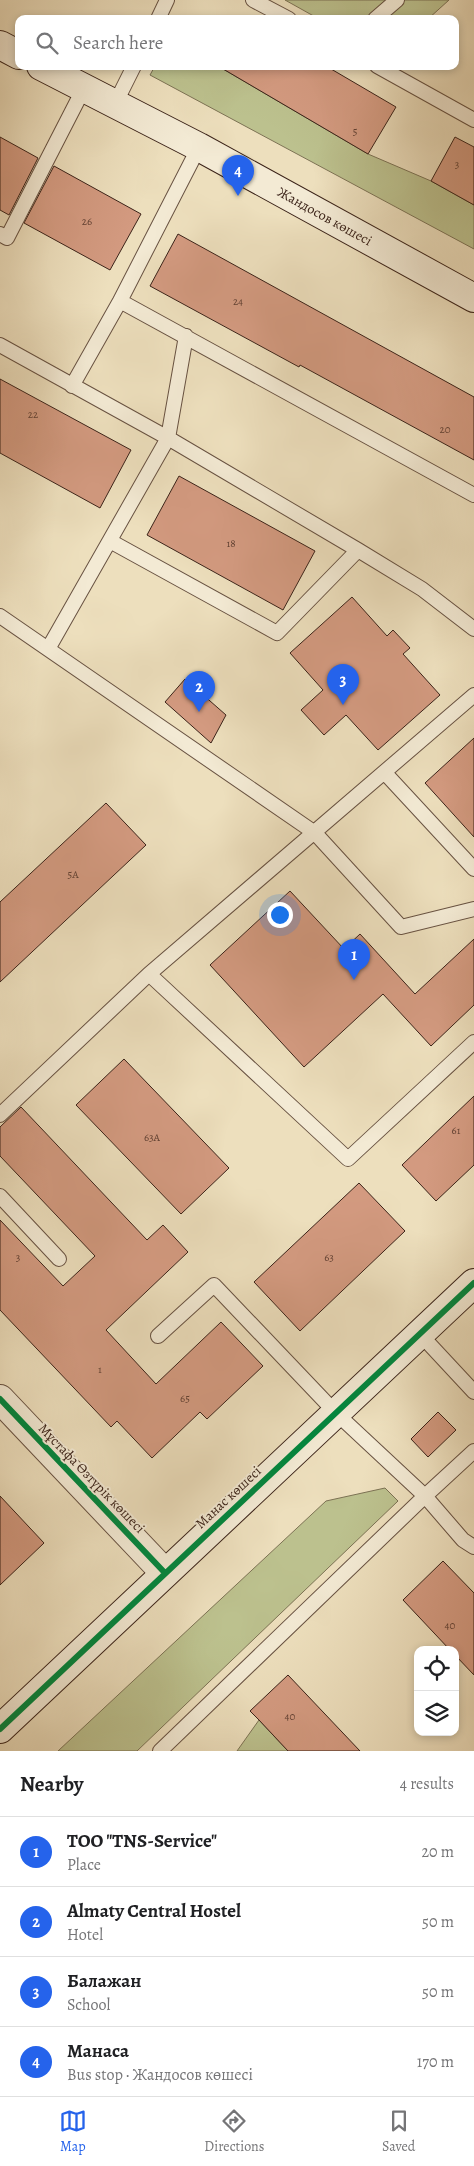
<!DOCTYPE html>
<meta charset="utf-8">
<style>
body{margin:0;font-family:Alegreya,serif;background:#f6f6f6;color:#202124}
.controls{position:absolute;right:15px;bottom:15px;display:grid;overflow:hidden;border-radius:10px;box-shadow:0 2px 8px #0003}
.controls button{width:45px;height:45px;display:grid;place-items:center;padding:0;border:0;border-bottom:1px solid #e0e0e0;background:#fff;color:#202124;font:25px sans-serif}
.you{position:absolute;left:279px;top:914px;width:18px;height:18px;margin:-12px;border:4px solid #fff;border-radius:50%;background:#1a73e8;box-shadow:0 0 0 8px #1a73e833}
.badge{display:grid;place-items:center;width:32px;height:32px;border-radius:50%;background:#2563eb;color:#fff;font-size:16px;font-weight:700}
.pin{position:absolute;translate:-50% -41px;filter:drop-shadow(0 1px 2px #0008)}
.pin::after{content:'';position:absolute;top:26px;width:18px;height:15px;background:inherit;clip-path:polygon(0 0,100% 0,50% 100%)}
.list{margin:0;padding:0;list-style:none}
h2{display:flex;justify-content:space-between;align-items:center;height:65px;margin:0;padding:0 20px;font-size:21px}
h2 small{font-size:16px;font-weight:400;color:#757577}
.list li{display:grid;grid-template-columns:32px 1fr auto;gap:15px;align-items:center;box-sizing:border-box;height:70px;padding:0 20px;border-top:1px solid #e0e0e0}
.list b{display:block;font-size:19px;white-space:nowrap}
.list p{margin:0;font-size:16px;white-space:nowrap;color:#757577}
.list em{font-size:16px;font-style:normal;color:#757577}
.icon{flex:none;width:28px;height:28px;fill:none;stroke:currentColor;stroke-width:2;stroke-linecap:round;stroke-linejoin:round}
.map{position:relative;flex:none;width:474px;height:1751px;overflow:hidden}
.search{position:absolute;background:#fff;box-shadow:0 2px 8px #0003;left:15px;right:15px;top:15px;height:55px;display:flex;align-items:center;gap:12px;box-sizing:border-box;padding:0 18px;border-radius:10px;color:#757577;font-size:19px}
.sheet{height:345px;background:#fff}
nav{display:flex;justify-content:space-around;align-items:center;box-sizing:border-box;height:70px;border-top:1px solid #e0e0e0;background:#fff;font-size:14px;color:#757577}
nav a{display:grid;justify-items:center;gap:2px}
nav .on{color:#2563eb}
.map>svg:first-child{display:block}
</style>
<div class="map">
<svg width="474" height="1751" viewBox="0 0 474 1751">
<rect width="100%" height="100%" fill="#eddfbd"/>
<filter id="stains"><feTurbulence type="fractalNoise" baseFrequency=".004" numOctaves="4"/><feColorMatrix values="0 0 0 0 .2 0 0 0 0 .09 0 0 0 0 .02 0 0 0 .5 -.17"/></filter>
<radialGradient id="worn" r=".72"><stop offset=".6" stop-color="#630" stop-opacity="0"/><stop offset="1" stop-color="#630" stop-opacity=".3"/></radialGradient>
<!-- green -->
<path fill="#bcc18e" stroke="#7c7254" d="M 285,0 L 449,0 L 428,19 L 319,19 Z
M 155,66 L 218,66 L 368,154 L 431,181 L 474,205 L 474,249 L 150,75 Z
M 385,1488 L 398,1501 L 137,1751 L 58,1751 L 326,1501 Z
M 259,1720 L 288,1751 L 237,1751 Z"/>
<!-- building -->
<path fill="#d39a80" stroke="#3b2319" d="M 218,66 L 326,66 L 396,107 L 368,154 Z
M 0,137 L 38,158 L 9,215 L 0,210 Z
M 455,137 L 474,147 L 474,205 L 431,181 Z
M 54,166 L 141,214 L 110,270 L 24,223 Z
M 178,234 L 474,397 L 474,460 L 300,365 L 299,367 L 150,286 Z
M 0,379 L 131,450 L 100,508 L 0,453 Z
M 179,476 L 315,551 L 283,610 L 147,535 Z
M 352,597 L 387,636 L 393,630 L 410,648 L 403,654 L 440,695 L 378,750 L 346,715 L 324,735 L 301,710 L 323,690 L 290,653 Z
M 185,679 L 226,715 L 211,743 L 165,702 Z
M 474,738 L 474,837 L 425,783 Z
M 106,803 L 146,845 L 0,982 L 0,902 Z
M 290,891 L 344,949 L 360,934 L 415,994 L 474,939 L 474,1005 L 431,1046 L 383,994 L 304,1067 L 210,965 Z
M 124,1059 L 229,1168 L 181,1214 L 76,1105 Z
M 474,1096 L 474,1165 L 436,1201 L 402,1165 Z
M 21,1107 L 147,1240 L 163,1225 L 188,1252 L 106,1330 L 156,1384 L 221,1322 L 263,1366 L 207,1419 L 200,1412 L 152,1458 L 117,1421 L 111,1427 L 0,1310 L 0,1220 L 63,1286 L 95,1256 L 0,1156 L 0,1127 Z
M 359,1183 L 405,1231 L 300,1331 L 254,1282 Z
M 438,1412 L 456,1430 L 428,1457 L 411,1439 Z
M 0,1496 L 44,1543 L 0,1585 Z
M 443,1561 L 474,1593 L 474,1675 L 455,1655 L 455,1650 L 450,1650 L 403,1600 Z
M 288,1675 L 360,1751 L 288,1751 L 259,1720 L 250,1711 Z"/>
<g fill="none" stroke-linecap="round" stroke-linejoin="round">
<!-- lane casing -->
<g stroke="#685242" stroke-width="16">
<path id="lane" d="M 253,0 L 289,19
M 158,19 L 167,0
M 375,19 L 397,0
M 377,66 L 474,120
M 115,104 L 134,66
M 0,234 L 7,238 L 84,88
M 120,301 L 474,495
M 0,345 L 168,438 L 358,550 L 422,589 L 474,629
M 72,386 L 120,301 L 199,147
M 110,541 L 277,633 L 358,550
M 0,616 L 315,833 L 401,927 L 474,909
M 48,649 L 168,438 L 186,336
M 385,773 L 474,869
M 149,974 L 348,1159 L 474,1042
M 0,1115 L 149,974 L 474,695
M 0,1196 L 59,1259
M 420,1334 L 474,1392
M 158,1336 L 214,1285 L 336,1413 L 425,1496 L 160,1751
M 474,1451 L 425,1496 L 463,1540 L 474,1547"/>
</g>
<!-- street casing -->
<g stroke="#685242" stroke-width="30">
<path id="street" d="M 0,1399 L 165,1573"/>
</g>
<!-- secondary casing -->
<g stroke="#3b2319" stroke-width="30">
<path id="secondary" d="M 0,45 L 19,55
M 41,66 L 199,147 L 474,298
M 0,1729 L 474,1283"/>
</g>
<!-- lane -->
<use href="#lane" stroke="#f3ead4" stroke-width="14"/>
<!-- street -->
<use href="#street" stroke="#f3ead4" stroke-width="28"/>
<!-- secondary -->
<use href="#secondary" stroke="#f3ead4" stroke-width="28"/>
<!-- cycleway casing -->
<g stroke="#f3ead4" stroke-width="9">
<path id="cycleway" d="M 0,1399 L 165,1573
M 0,1729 L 474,1283"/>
</g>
<!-- cycleway -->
<use href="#cycleway" stroke="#00873e" stroke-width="6"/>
</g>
<g text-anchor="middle" stroke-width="4" stroke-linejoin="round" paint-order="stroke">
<!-- number labels -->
<g font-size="11" fill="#614133">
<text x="355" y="135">5</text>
<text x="457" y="168">3</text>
<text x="87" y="225">26</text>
<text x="238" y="305">24</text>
<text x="33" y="418">22</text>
<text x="445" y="433">20</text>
<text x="231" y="547">18</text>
<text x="73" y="878">5А</text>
<text x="456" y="1134">61</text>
<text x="152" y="1141">63А</text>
<text x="18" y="1261">3</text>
<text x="329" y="1261">63</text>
<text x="100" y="1373">1</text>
<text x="185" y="1402">65</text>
<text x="450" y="1629">40</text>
<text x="290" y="1720">40</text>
</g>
<!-- street labels -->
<g font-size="14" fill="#3b2319" stroke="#f3ead4">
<text transform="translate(325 216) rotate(29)" y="5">Жандосов көшесі</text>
<text transform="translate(92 1478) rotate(46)" y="5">Мұстафа Өзтүрік көшесі</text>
<text transform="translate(228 1497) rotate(-43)" y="5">Манас көшесі</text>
</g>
</g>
<rect width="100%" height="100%" filter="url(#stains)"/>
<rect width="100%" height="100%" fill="url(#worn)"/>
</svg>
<div class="controls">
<button><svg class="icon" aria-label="locate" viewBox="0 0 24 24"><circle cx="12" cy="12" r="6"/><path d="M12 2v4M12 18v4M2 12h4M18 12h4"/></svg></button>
<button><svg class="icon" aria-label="layers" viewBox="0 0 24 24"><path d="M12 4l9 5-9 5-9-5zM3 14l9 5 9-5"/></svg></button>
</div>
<div class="you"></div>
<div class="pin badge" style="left:354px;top:980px">1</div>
<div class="pin badge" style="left:199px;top:712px">2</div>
<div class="pin badge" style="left:343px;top:705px">3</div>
<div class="pin badge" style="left:238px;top:196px">4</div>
<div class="search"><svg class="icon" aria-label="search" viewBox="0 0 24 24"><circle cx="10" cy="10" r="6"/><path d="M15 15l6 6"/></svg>Search here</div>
</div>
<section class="sheet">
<h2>Nearby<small>4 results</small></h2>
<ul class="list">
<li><span class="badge">1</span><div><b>ТОО &quot;TNS-Service&quot;</b><p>Place</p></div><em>20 m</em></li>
<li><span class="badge">2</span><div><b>Almaty Central Hostel</b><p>Hotel</p></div><em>50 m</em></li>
<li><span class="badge">3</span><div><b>Балажан</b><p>School</p></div><em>50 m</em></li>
<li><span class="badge">4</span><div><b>Манаса</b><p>Bus stop · Жандосов көшесі</p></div><em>170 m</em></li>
</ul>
</section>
<nav>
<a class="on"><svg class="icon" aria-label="map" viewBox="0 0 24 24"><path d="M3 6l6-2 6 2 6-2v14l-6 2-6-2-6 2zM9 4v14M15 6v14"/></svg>Map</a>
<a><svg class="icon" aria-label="directions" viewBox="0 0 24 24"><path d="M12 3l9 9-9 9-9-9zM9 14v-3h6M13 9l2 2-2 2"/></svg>Directions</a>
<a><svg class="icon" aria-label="saved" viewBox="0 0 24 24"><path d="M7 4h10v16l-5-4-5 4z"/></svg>Saved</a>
</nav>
